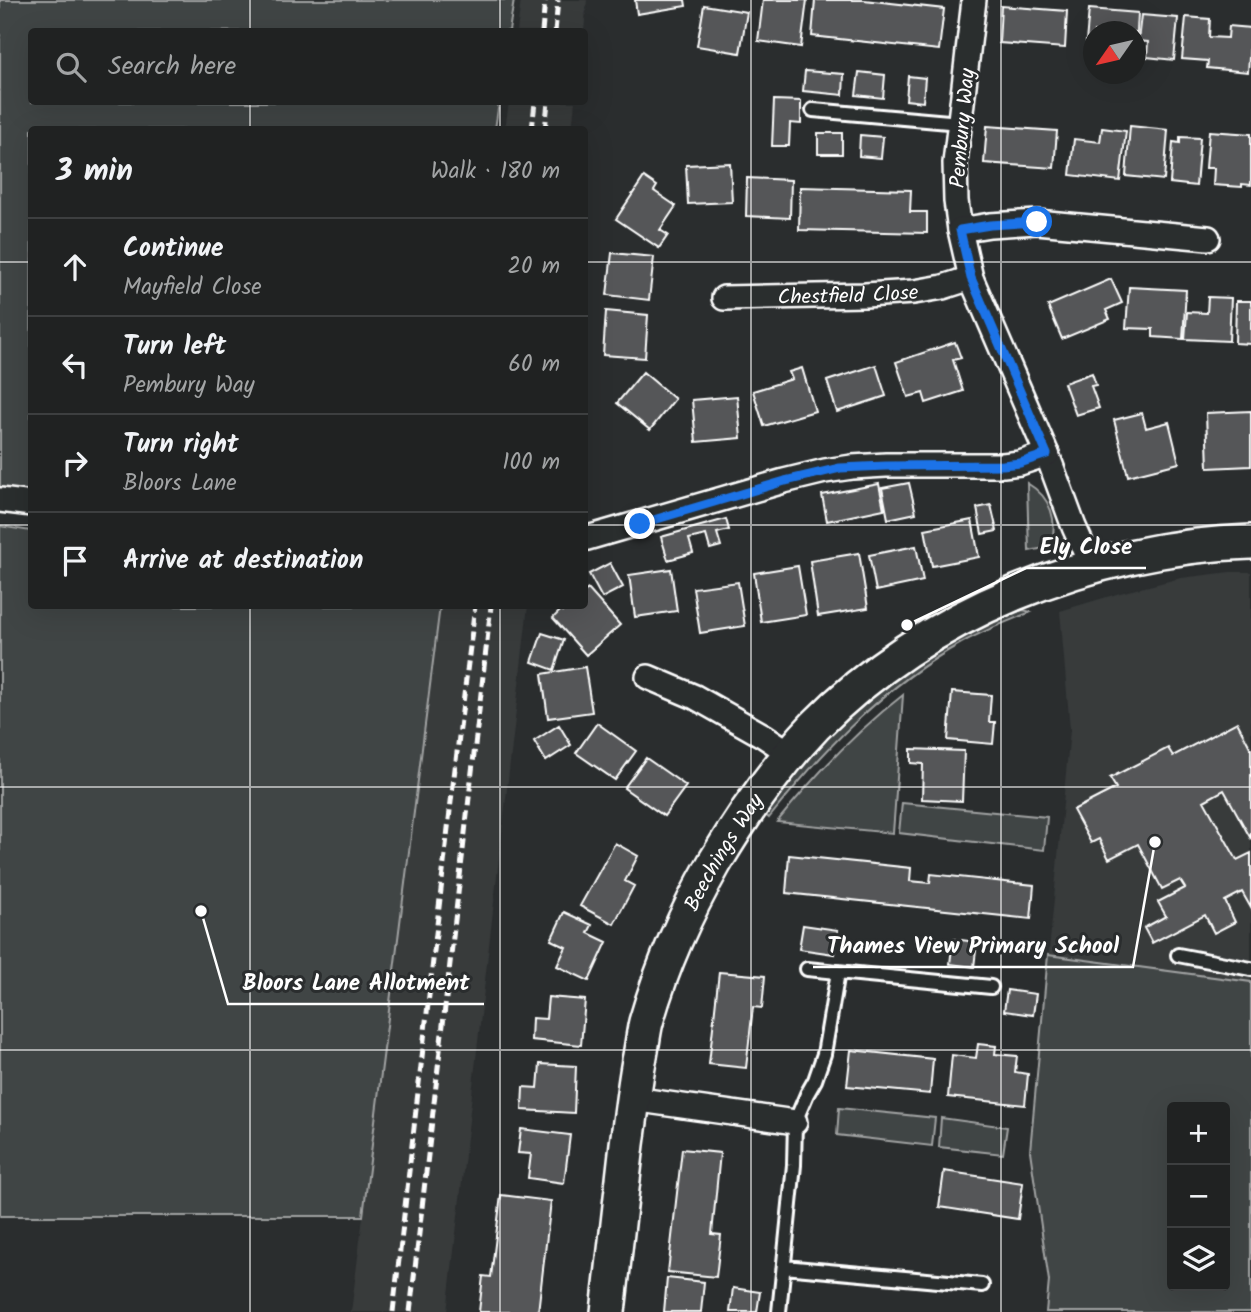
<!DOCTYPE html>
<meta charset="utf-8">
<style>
body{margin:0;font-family:Kalam,sans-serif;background:#282a2a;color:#f1f3f6}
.controls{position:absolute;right:21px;bottom:21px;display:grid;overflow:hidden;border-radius:7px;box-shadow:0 7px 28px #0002}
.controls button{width:63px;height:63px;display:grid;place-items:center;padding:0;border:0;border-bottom:2px solid #3d3f40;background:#202222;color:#f1f3f6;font:35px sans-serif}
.compass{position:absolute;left:1083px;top:21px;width:63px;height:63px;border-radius:50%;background:#202222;box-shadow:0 7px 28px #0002;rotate:236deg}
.stop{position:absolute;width:21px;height:21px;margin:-16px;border:5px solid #1a73e8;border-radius:50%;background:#fff}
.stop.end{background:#1a73e8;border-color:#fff;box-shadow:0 2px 7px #0008}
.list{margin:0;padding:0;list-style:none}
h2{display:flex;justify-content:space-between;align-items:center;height:91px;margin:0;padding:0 28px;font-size:30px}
h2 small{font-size:23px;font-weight:400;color:#a2a4a5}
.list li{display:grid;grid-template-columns:46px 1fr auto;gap:21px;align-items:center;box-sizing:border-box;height:98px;padding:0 28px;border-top:2px solid #3d3f40}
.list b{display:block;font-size:26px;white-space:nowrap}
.list p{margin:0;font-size:23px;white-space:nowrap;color:#a2a4a5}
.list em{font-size:23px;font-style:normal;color:#a2a4a5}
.icon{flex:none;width:38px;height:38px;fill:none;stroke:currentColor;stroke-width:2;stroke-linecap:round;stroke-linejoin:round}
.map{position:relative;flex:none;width:1251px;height:1312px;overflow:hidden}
.search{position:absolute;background:#202222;box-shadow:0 7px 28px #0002;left:28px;top:28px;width:560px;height:77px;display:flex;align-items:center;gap:18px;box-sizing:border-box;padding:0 24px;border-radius:7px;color:#a2a4a5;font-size:26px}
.panel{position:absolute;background:#202222;box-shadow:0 7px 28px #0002;left:28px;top:126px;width:560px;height:483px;border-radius:7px}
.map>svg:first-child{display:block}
</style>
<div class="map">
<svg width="1251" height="1312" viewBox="0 0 1251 1312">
<rect width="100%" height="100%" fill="#2a2d2e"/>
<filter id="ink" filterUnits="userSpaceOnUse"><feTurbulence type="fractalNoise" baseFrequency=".0143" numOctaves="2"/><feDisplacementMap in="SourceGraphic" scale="14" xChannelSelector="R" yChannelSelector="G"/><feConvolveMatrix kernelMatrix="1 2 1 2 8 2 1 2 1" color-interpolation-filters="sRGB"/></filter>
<g filter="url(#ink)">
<!-- built -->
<path fill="#373a3b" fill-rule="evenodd" d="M 521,0 L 587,0 L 584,31 L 517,31 Z
M 509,102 L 575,102 L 572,129 L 505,129 Z
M 1230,572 L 1251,572 L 1251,1312 L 1046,1312 L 1049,1281 L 1030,1151 L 1070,730 L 1060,611 L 1120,593 L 1181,578 ZM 1172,1107 L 1225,1107 L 1225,1286 L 1172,1286 Z
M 440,606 L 528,606 L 447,1312 L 351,1312 Z"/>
<!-- green -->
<path fill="#414445" stroke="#a0a2a2" stroke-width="2" fill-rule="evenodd" d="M 0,0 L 514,0 L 509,31 L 32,32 L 32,102 L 499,102 L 495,129 L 32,130 L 31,494 L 0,489 Z
M 1027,483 C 1051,497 1059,521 1050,547 L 1029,551 Z
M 0,526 L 31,531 L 32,606 L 440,606 L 363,1216 L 0,1216 Z
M 1023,610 L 1031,612 C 1008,621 985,630 963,642 C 885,685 824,749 769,818 L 763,813 L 815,751 L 837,726 L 868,699 L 920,662 L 957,638 L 1012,613 Z
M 903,695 L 893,833 L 777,822 C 815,775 855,732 903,695 Z
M 902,803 L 1047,817 L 1044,850 L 899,833 Z
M 1048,955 L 1251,982 L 1251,1312 L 1046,1312 L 1049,1281 L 1030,1151 ZM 1225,1107 L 1225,1286 L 1172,1286 L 1172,1107 Z
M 839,1108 L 935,1118 L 932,1146 L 837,1135 Z
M 941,1118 L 1007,1127 L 1003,1154 L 939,1147 Z"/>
<!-- building -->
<path fill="#555758" stroke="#fff" stroke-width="2" d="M 635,0 L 685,0 L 686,6 L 637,14 Z
M 763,0 L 807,0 L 801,47 L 758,41 Z
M 815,0 L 864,0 L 944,9 L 939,50 L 812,36 Z
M 704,5 L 747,12 L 740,53 L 697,46 Z
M 1001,6 L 1067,11 L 1065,48 L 999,43 Z
M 1089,9 L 1138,13 L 1136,46 L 1136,32 L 1094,32 L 1094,43 L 1086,42 Z
M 1141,15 L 1178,18 L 1174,60 L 1147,57 L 1148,42 L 1138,41 Z
M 1186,17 L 1210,19 L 1209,37 L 1228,38 L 1229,26 L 1251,28 L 1248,72 L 1207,68 L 1208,61 L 1182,59 Z
M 805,71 L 844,74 L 843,95 L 803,91 Z
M 859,72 L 885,75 L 883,98 L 856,95 Z
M 908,76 L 925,78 L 923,102 L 906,100 Z
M 774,100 L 801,101 L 801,124 L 790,123 L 789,146 L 772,146 Z
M 987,126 L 1057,131 L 1054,168 L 984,163 Z
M 1130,126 L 1168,130 L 1164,180 L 1126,176 Z
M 1102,128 L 1126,131 L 1120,181 L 1070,175 L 1074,139 L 1100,142 Z
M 1209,131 L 1251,134 L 1251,185 L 1242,184 L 1242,187 L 1213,185 L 1214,168 L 1206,168 Z
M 818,133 L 842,133 L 842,154 L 818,154 Z
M 860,135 L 883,137 L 881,158 L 859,156 Z
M 1180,137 L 1200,138 L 1196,186 L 1170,183 L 1173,142 L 1180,143 Z
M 730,163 L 732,202 L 688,204 L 686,165 Z
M 644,177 L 657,186 L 654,191 L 676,206 L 660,230 L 668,235 L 659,248 L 616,219 Z
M 747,178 L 791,180 L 790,218 L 746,216 Z
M 800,187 L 911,190 L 910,212 L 927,212 L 927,233 L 799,230 Z
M 612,253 L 654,257 L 649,300 L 607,295 Z
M 1111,279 L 1122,303 L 1106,310 L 1110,319 L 1062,339 L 1048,306 Z
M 1129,287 L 1186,290 L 1183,339 L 1153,337 L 1153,329 L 1126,328 Z
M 1208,297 L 1231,298 L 1229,341 L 1185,339 L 1187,312 L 1207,313 Z
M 1236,301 L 1251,301 L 1251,344 L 1235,343 Z
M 606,311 L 648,315 L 645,358 L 603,355 Z
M 955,342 L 961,358 L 953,360 L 963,391 L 926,403 L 923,393 L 908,397 L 896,362 Z
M 876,365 L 886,396 L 837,412 L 827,381 Z
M 802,368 L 815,411 L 764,426 L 753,391 L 792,379 L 789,372 Z
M 643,372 L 675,399 L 650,430 L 617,403 Z
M 1092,373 L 1096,385 L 1091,386 L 1099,408 L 1076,415 L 1064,383 Z
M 737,396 L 741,438 L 696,442 L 692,400 Z
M 1251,411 L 1251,466 L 1208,468 L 1206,413 Z
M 1142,413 L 1146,428 L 1169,422 L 1179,463 L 1128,476 L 1114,420 Z
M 909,483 L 916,513 L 888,519 L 882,488 Z
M 879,484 L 884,509 L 827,521 L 822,495 Z
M 991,505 L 997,531 L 982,534 L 977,508 Z
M 726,519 L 729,530 L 717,533 L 721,546 L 710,549 L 706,535 L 689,539 L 693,553 L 668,560 L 661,537 Z
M 972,520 L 979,557 L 932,566 L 925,529 Z
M 916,546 L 923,581 L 876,591 L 869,555 Z
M 859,553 L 868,608 L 818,616 L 810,561 Z
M 610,563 L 623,587 L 602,598 L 589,574 Z
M 798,566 L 806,615 L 761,622 L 754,573 Z
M 671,569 L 677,611 L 635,617 L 629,575 Z
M 738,582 L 745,626 L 700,633 L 693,588 Z
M 588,589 L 620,625 L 586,655 L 553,618 L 562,609 L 563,611 L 569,606 L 584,606 L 584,592 Z
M 542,633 L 564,640 L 554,670 L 532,662 Z
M 585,667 L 592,712 L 548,718 L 542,674 Z
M 952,692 L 991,695 L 989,722 L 995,722 L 993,744 L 948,740 Z
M 1237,722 L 1251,749 L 1251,839 L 1224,790 L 1204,801 L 1237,860 L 1251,853 L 1251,908 L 1242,892 L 1225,901 L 1235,922 L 1214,933 L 1205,915 L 1152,943 L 1144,928 L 1166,916 L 1158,902 L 1185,888 L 1180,880 L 1162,889 L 1138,844 L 1109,859 L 1099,839 L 1091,843 L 1073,810 L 1116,788 L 1110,778 L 1168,748 L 1173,756 Z
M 597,723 L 636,751 L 615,780 L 576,753 Z
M 559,725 L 571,745 L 546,761 L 534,741 Z
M 911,749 L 964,751 L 962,801 L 922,799 L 923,764 L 911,763 Z
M 646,758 L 686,786 L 664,816 L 624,788 Z
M 615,843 L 638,856 L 625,881 L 634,886 L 614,924 L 580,906 Z
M 789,855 L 911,868 L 910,881 L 930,883 L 931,874 L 1034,885 L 1031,919 L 786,893 Z
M 564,912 L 592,925 L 588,933 L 607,942 L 589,981 L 557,966 L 566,947 L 551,940 Z
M 803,925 L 838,930 L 834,954 L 799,949 Z
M 953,939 L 977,942 L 974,967 L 950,964 Z
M 719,972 L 765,976 L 762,1008 L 753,1007 L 746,1068 L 709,1064 Z
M 1007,990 L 1036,994 L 1033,1015 L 1004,1011 Z
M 548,997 L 585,1000 L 581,1045 L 531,1040 L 532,1018 L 546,1019 Z
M 978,1044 L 996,1046 L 995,1054 L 1017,1056 L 1015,1072 L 1028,1074 L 1025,1105 L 948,1097 L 952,1055 L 976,1058 Z
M 851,1050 L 933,1059 L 930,1094 L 847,1086 Z
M 540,1064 L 576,1066 L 574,1113 L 522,1110 L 523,1087 L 538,1088 Z
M 521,1129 L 570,1135 L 564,1183 L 528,1178 L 531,1154 L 518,1153 Z
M 682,1149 L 720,1153 L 712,1234 L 721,1235 L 716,1277 L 668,1272 Z
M 944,1171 L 1023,1183 L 1018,1219 L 939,1207 Z
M 501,1195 L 551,1201 L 538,1312 L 479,1312 L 483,1276 L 491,1277 Z
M 667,1278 L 704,1282 L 701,1312 L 664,1312 Z
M 733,1288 L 760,1292 L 757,1312 L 730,1312 Z"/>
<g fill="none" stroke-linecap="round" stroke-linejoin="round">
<!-- lane casing -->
<g stroke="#fff" stroke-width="18">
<path id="lane" d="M 813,110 L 960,123
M 1178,955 L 1251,969
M 807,969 L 991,987
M 784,1267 L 982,1285
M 779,1312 L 794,1165 L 795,1122 L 807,1094 L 815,1080 L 824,1054 L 838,972"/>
</g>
<!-- street casing -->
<g stroke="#fff" stroke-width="28">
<g id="street">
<path d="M 974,0 L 955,163 L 956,201 L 960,230 L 971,278 L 1047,454 L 1074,527 L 1092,567"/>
<path d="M 960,230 L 990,225 L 1037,222 L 1208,238"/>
<path id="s1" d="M 724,298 L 865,295 L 914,292 L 943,287 L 971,278"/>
<path d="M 0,500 L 32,504"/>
<path d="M 584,539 L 784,481 L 825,471 L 852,467 L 886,465 L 1003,465 L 1020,463 L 1047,454"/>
<path d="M 648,677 L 695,697 L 764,736 L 791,754"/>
<path d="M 633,1099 L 795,1122"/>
</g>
</g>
<!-- secondary casing -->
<g stroke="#fff" stroke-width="38">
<g id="secondary">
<path id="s2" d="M 608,1312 C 614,1256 621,1200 627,1144 C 631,1116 634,1088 639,1061 C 642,1048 643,1034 646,1022 C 663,963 685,915 715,862 C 743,815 777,766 815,726 C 927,612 1092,547 1251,542"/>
</g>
</g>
<!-- lane -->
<use href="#lane" stroke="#2a2d2e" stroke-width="12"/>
<!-- street -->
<use href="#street" stroke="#2a2d2e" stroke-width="23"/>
<!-- secondary -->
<use href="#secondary" stroke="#2a2d2e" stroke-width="33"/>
<!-- rail -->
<path stroke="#fff" stroke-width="5" stroke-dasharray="10 5" stroke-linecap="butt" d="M 542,32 L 545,0
M 555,32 L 558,0
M 532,130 L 535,102
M 545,130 L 548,102
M 393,1312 L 452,793 L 475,606
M 410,1312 L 491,606"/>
</g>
</g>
<g fill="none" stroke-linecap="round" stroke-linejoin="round" filter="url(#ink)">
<!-- route -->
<path stroke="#1a73e8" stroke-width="9" d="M 640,524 L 785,481 L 840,468 L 886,466 L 1003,465 L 1020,463 L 1047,454 L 971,278 L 960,230 L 990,225 L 1037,222"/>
</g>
<!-- grid -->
<path fill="none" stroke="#fff" stroke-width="2" stroke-opacity="0.55" d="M 250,0 L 250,32M 500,0 L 500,32M 751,0 L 751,1312M 1001,0 L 1001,1312M 250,102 L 250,130M 500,102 L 500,130M 0,262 L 32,262M 584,262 L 1251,262M 0,525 L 32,525M 584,525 L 1251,525M 250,606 L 250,1312M 500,606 L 500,1312M 0,787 L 1251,787M 0,1050 L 1251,1050"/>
<g text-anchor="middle" stroke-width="6" stroke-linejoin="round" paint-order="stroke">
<!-- street labels -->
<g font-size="21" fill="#fff" stroke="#2a2d2e">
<text transform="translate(962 128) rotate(-85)" y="7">Pembury Way</text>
<text dy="7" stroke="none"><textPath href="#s1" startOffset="124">Chestfield Close</textPath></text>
<text dy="7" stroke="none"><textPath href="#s2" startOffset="480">Beechings Way</textPath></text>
</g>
</g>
<!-- callouts -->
<path fill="none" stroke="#fff" stroke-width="2.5" d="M907 625L1026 568H1146M1155 842L1133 967H813M201 911L228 1004H484"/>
<g fill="#fff" stroke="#2a2d2e" stroke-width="2.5">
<circle cx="907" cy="625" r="7"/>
<circle cx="1155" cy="842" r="7"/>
<circle cx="201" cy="911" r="7"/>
</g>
<g font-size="23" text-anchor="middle" font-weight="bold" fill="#fff" stroke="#2a2d2e" stroke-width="6" stroke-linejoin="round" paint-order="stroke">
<text x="1086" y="554">Ely Close</text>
<text x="973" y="953">Thames View Primary School</text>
<text x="356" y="990">Bloors Lane Allotment</text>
</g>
</svg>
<div class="controls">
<button>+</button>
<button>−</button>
<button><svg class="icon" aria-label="layers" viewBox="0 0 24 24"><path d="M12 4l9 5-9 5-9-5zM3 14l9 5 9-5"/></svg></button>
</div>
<svg class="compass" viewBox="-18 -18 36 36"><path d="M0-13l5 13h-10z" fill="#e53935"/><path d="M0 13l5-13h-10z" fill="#a2a4a5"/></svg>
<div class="stop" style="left:1037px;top:222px"></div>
<div class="stop end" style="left:640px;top:524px"></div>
<div class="search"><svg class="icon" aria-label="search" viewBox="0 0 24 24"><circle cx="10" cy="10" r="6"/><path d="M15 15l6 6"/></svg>Search here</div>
<section class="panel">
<h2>3 min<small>Walk · 180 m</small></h2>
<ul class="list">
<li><svg class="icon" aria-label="ahead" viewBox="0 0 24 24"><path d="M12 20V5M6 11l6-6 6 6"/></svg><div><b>Continue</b><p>Mayfield Close</p></div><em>20 m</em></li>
<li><svg class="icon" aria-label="left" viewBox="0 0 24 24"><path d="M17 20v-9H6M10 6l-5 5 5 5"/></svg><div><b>Turn left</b><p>Pembury Way</p></div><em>60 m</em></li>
<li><svg class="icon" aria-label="right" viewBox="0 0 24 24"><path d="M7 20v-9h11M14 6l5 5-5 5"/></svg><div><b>Turn right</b><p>Bloors Lane</p></div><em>100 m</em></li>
<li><svg class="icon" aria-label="arrive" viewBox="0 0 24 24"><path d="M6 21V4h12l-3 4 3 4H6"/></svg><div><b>Arrive at destination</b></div></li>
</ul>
</section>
</div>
